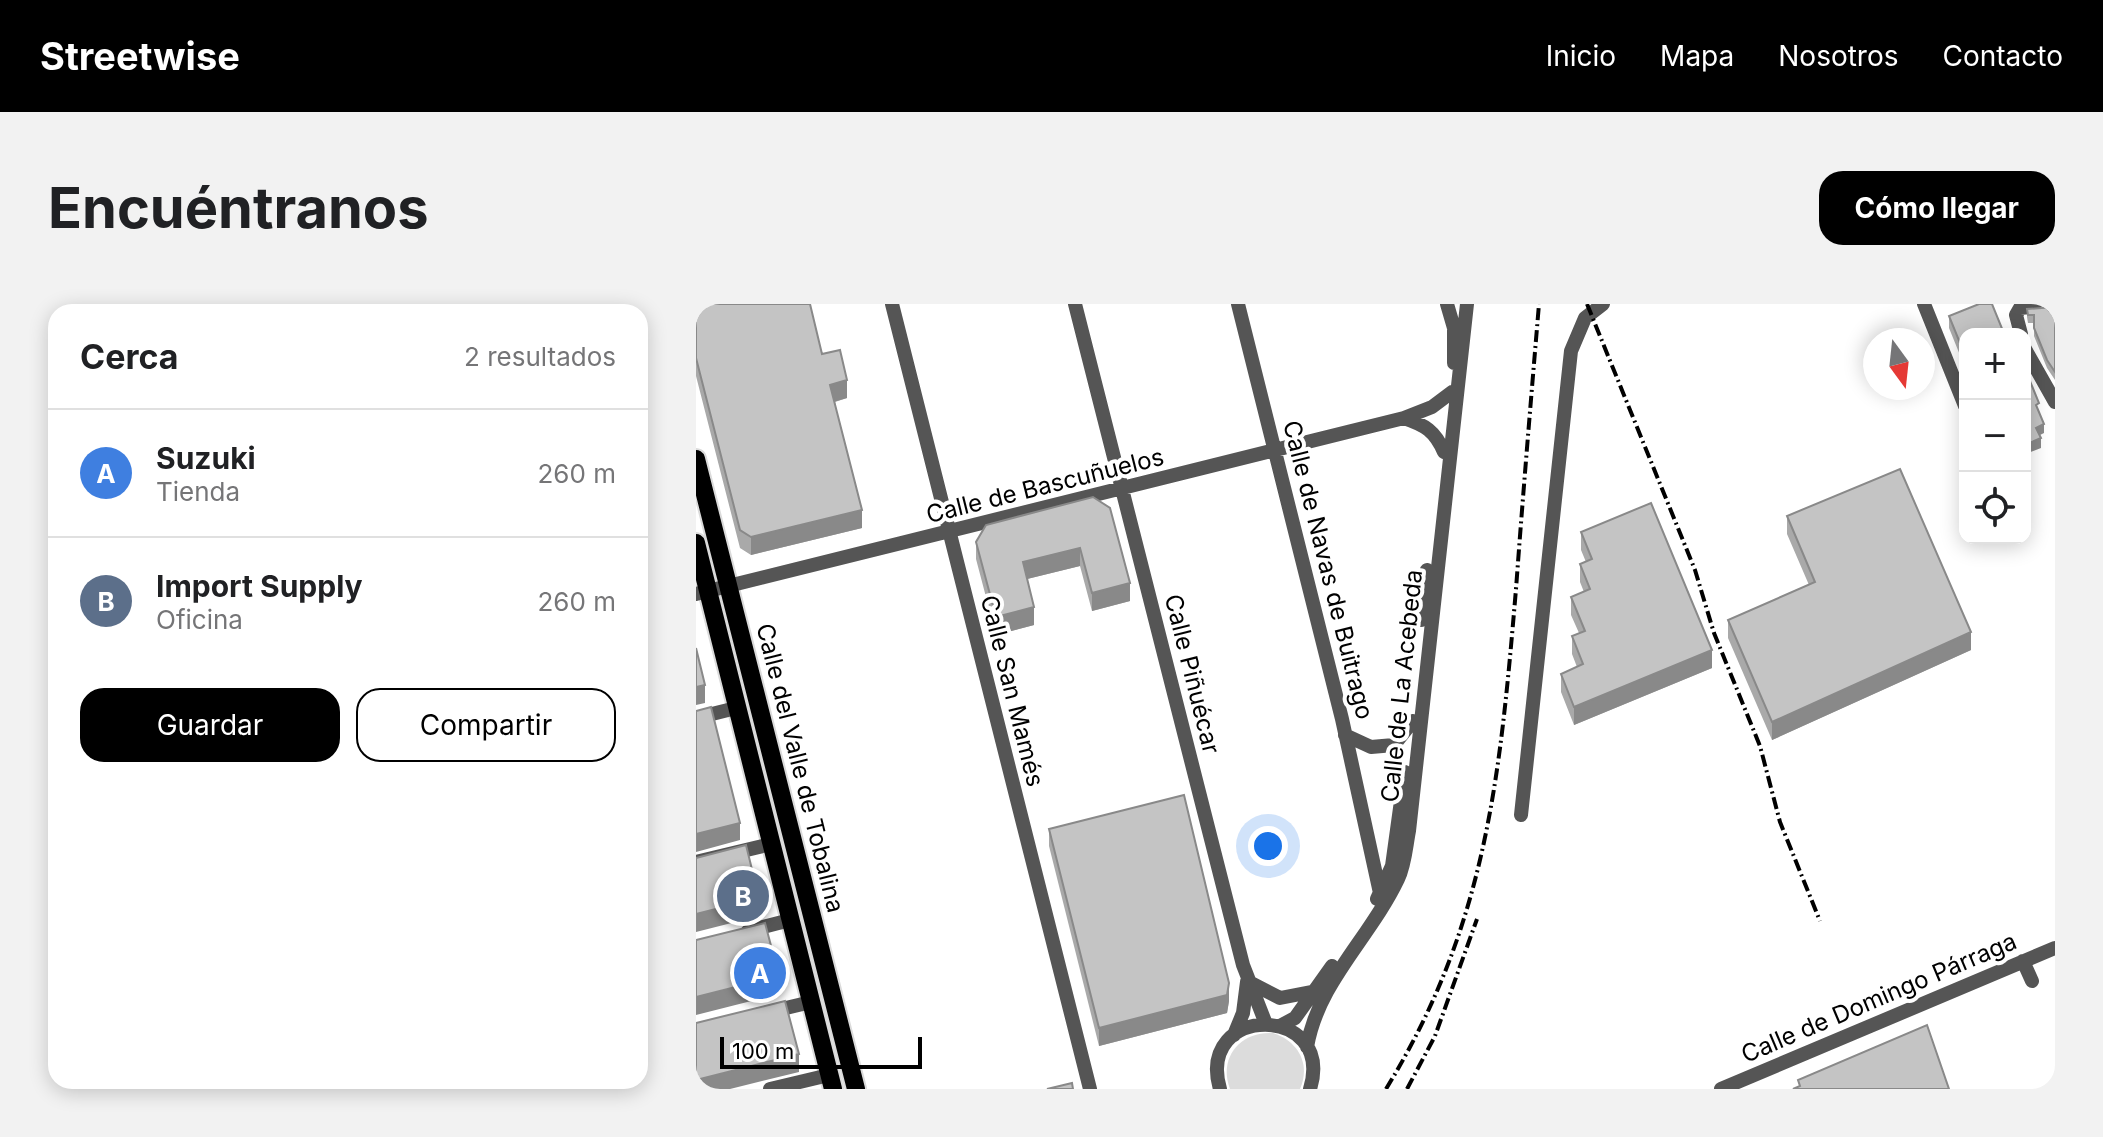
<!DOCTYPE html>
<html lang="es">
<meta charset="utf-8">
<style>
body{margin:0;font-family:Inter,sans-serif;background:#f2f2f2;color:#202124}
.controls{position:absolute;right:24px;top:24px;display:grid;overflow:hidden;border-radius:16px;box-shadow:0 4px 20px #0003}
.controls button{width:72px;height:72px;display:grid;place-items:center;padding:0;border:0;border-bottom:2px solid #e0e0e0;background:#fff;color:#202124;font:40px sans-serif}
.compass{position:absolute;left:1167px;top:24px;width:72px;height:72px;border-radius:50%;background:#fff;box-shadow:0 4px 20px #0003;rotate:165deg}
.scale{position:absolute;left:24px;bottom:20px;width:202px;box-sizing:border-box;padding-left:8px;border:4px solid #000;border-top:0;font-size:22px;line-height:28px;white-space:nowrap;color:#000;-webkit-text-stroke:6px #fff;paint-order:stroke}
.you{position:absolute;left:572px;top:542px;width:28px;height:28px;margin:-20px;border:6px solid #fff;border-radius:50%;background:#1a73e8;box-shadow:0 0 0 12px #1a73e833}
.badge{display:grid;place-items:center;width:52px;height:52px;border-radius:50%;background:#000;color:#fff;font-size:26px;font-weight:700}
.pin{position:absolute;translate:-50% -50%;border:4px solid #fff;box-shadow:0 2px 8px #0006}
.list{margin:0;padding:0;list-style:none}
h2{display:flex;justify-content:space-between;align-items:center;height:104px;margin:0;padding:0 32px;font-size:34px}
h2 small{font-size:26px;font-weight:400;color:#757577}
.list li{display:grid;grid-template-columns:52px 1fr auto;gap:24px;align-items:center;box-sizing:border-box;height:128px;padding:0 32px;border-top:2px solid #e0e0e0}
.list b{display:block;font-size:30px;white-space:nowrap}
.list p{margin:0;font-size:26px;white-space:nowrap;color:#757577}
.list em{font-size:26px;font-style:normal;color:#757577}
.actions{display:flex;gap:16px;padding:24px 32px}
.actions a{flex:1;padding:18px 0;border:2px solid #000;border-radius:24px;text-align:center;font-size:28px;color:#000}
.actions .main{background:#000;color:#fff}
.icon{flex:none;width:44px;height:44px;fill:none;stroke:currentColor;stroke-width:2;stroke-linecap:round;stroke-linejoin:round}
.map{position:relative;flex:none;width:1359px;height:785px;overflow:hidden;border-radius:24px}
header{display:flex;align-items:center;gap:48px;box-sizing:border-box;height:112px;padding:0 40px;background:#000;color:#fff}
header strong{font-size:38px}
nav{display:flex;gap:44px;margin-inline-start:auto;font-size:28px}
.intro{display:flex;align-items:center;justify-content:space-between;box-sizing:border-box;height:192px;padding:0 48px}
h1{margin:0;font-size:56px}
.button{padding:20px 36px;border-radius:24px;background:#000;color:#fff;font-size:28px;font-weight:700}
main{display:flex;gap:48px;padding:0 48px}
aside{flex:1;background:#fff;border-radius:24px;box-shadow:0 4px 20px #0003}
.map>svg:first-child{display:block}
</style>
<header>
<strong>Streetwise</strong>
<nav><a>Inicio</a><a>Mapa</a><a>Nosotros</a><a>Contacto</a></nav>
</header>
<div class="intro"><h1>Encuéntranos</h1><a class="button">Cómo llegar</a></div>
<main>
<aside>
<h2>Cerca<small>2 resultados</small></h2>
<ul class="list">
<li><span class="badge" style="background:#3f7fe0">A</span><div><b>Suzuki</b><p>Tienda</p></div><em>260 m</em></li>
<li><span class="badge" style="background:#5c6f8a">B</span><div><b>Import Supply</b><p>Oficina</p></div><em>260 m</em></li>
</ul>
<div class="actions"><a class="main">Guardar</a><a>Compartir</a></div>
</aside>
<div class="map">
<svg width="1359" height="785" viewBox="0 0 1359 785">
<rect width="100%" height="100%" fill="#fff"/>
<!-- green -->
<path fill="#dcdcdc" d="M 577,729 C 602,737 615,760 604,785 L 534,785 C 522,754 544,727 577,729 Z"/>
<g fill="none" stroke-linecap="round" stroke-linejoin="round">
<!-- major casing -->
<g stroke="#dbdbdb" stroke-width="22">
<path id="major" d="M 0,155 L 160,785
M 0,239 L 137,785"/>
</g>
<!-- minor -->
<path stroke="#555" stroke-width="14" d="M 196,0 L 394,785
M 379,0 L 547,661 L 570,720
M 542,0 L 646,415 L 684,589
M 751,0 L 758,24 L 758,59
M 1228,0 L 1269,102
M 1325,30 L 1320,11 L 1324,4 L 1359,1
M 1329,45 L 1359,98
M 708,114 C 729,121 739,127 748,148
M 0,290 L 708,114 L 736,103 L 756,88
M 725,316 L 731,266
M 0,414 L 40,404
M 649,431 L 675,443 L 698,441 L 717,417
M 825,511 L 875,47 L 889,14 L 907,0
M 0,558 L 75,540
M 681,595 L 696,562 L 709,468
M 52,627 L 94,616
M 1327,657 L 1336,677
M 553,678 L 584,694 L 615,688
M 73,708 L 115,698
M 584,722 L 599,714 L 636,662
M 538,731 L 547,709 L 551,678
M 611,743 C 622,678 674,634 702,575 C 709,561 710,542 713,527 L 771,0
M 74,785 L 133,771
M 524,785 C 499,699 640,700 614,785
M 1025,785 L 1359,644"/>
<!-- major -->
<use href="#major" stroke="#000" stroke-width="18"/>
<!-- rail -->
<path stroke="#000" stroke-width="4" stroke-dasharray="12 4 2 4" stroke-linecap="butt" d="M 891,0 L 999,266 L 1018,329 L 1064,442 L 1084,518 L 1124,617
M 690,785 C 791,620 804,472 820,285 C 827,190 835,95 843,0
M 711,785 L 739,732 L 781,615"/>
</g>
<!-- wall -->
<path fill="#a9a9a9" d="M 0,0 L 126,50 L 151,94 L 139,98 L 166,224 L 55,251 L 44,244 L 0,72 Z
M 1359,3 L 1359,76 L 1351,64 L 1338,32 L 1338,19 L 1332,19 L 1331,13 L 1331,5 Z
M 1253,12 L 1307,30 L 1269,30 L 1269,55 L 1266,56 L 1253,24 Z
M 397,193 L 434,297 L 396,307 L 384,262 L 331,275 L 338,321 L 300,331 L 280,255 L 280,238 Z
M 1091,212 L 1275,346 L 1076,436 L 1032,334 L 1032,316 L 1113,281 L 1091,230 Z
M 885,228 L 1016,364 L 878,421 L 865,388 L 865,370 L 881,363 L 876,350 L 876,332 L 883,329 L 875,311 L 875,293 L 888,288 L 884,278 L 884,260 L 890,258 L 885,246 Z
M 353,525 L 533,697 L 531,709 L 403,742 L 353,542 Z"/>
<!-- shaded-wall -->
<path fill="#898989" d="M 1269,43 L 1269,55 L 1266,56 L 1266,44 Z
M 151,76 L 151,94 L 134,99 L 134,81 Z
M 1348,120 L 1348,129 L 1340,133 L 1340,124 Z
M 1345,134 L 1345,144 L 1329,150 L 1329,141 Z
M 166,206 L 166,224 L 55,251 L 55,233 Z
M 384,244 L 384,262 L 327,276 L 327,258 Z
M 434,279 L 434,297 L 396,307 L 396,289 Z
M 338,303 L 338,321 L 300,331 L 300,313 Z
M 1275,328 L 1275,346 L 1076,436 L 1076,418 Z
M 1016,346 L 1016,364 L 878,421 L 878,403 Z
M 9,381 L 9,399 L 0,401 L 0,383 Z
M 44,519 L 44,536 L 0,548 L 0,530 Z
M 63,594 L 63,612 L 0,628 L 0,610 Z
M 83,672 L 83,690 L 0,711 L 0,693 Z
M 533,679 L 533,697 L 531,709 L 403,742 L 403,724 Z
M 103,750 L 103,768 L 34,785 L 0,785 L 0,776 Z"/>
<!-- building -->
<path fill="#c4c4c4" stroke="#898989" stroke-width="2" d="M 0,0 L 114,0 L 126,50 L 144,46 L 151,76 L 134,81 L 166,206 L 55,233 L 44,226 L 0,54 Z
M 1283,0 L 1296,0 L 1307,27 L 1300,30 L 1269,30 L 1269,43 L 1266,44 L 1253,12 Z
M 1359,3 L 1359,68 L 1351,56 L 1338,24 L 1338,11 L 1332,11 L 1331,5 Z
M 1329,65 L 1343,99 L 1340,101 L 1348,120 L 1340,124 L 1345,134 L 1329,141 Z
M 1204,165 L 1275,328 L 1076,418 L 1032,316 L 1119,278 L 1091,212 Z
M 397,193 L 414,204 L 434,279 L 396,289 L 384,244 L 327,258 L 338,303 L 300,313 L 280,238 L 290,221 Z
M 955,199 L 1016,346 L 878,403 L 865,370 L 887,360 L 876,332 L 889,327 L 875,293 L 894,285 L 884,260 L 896,255 L 885,228 Z
M 0,344 L 9,381 L 0,383 Z
M 15,403 L 44,519 L 0,530 L 0,407 Z
M 488,491 L 533,679 L 531,691 L 403,724 L 353,525 Z
M 50,541 L 63,594 L 0,610 L 0,554 Z
M 69,619 L 83,672 L 0,693 L 0,636 Z
M 89,697 L 103,750 L 0,776 L 0,719 Z
M 1231,721 L 1253,785 L 1097,785 L 1104,782 L 1102,776 Z
M 376,779 L 377,785 L 351,785 Z"/>
<g text-anchor="middle" stroke-width="8" stroke-linejoin="round" paint-order="stroke">
<!-- street labels -->
<g font-size="24" fill="#000" stroke="#fff">
<text transform="translate(349 182) rotate(-14)" y="8">Calle de Bascuñuelos</text>
<text transform="translate(632 266) rotate(76)" y="8">Calle de Navas de Buitrago</text>
<text transform="translate(496 370) rotate(76)" y="8">Calle Piñuécar</text>
<text transform="translate(706 382) rotate(-84)" y="8">Calle de La Acebeda</text>
<text transform="translate(316 387) rotate(76)" y="8">Calle San Mamés</text>
<text transform="translate(104 464) rotate(76)" y="8">Calle del Valle de Tobalina</text>
<text transform="translate(1183 694) rotate(-23)" y="8">Calle de Domingo Párraga</text>
</g>
</g>
</svg>
<div class="controls">
<button>+</button>
<button>−</button>
<button><svg class="icon" aria-label="locate" viewBox="0 0 24 24"><circle cx="12" cy="12" r="6"/><path d="M12 2v4M12 18v4M2 12h4M18 12h4"/></svg></button>
</div>
<svg class="compass" viewBox="-18 -18 36 36"><path d="M0-13l5 13h-10z" fill="#e53935"/><path d="M0 13l5-13h-10z" fill="#757577"/></svg>
<div class="scale">100 m</div>
<div class="you"></div>
<div class="pin badge" style="left:64px;top:669px;background:#3f7fe0">A</div>
<div class="pin badge" style="left:47px;top:592px;background:#5c6f8a">B</div>
</div>
</main>
